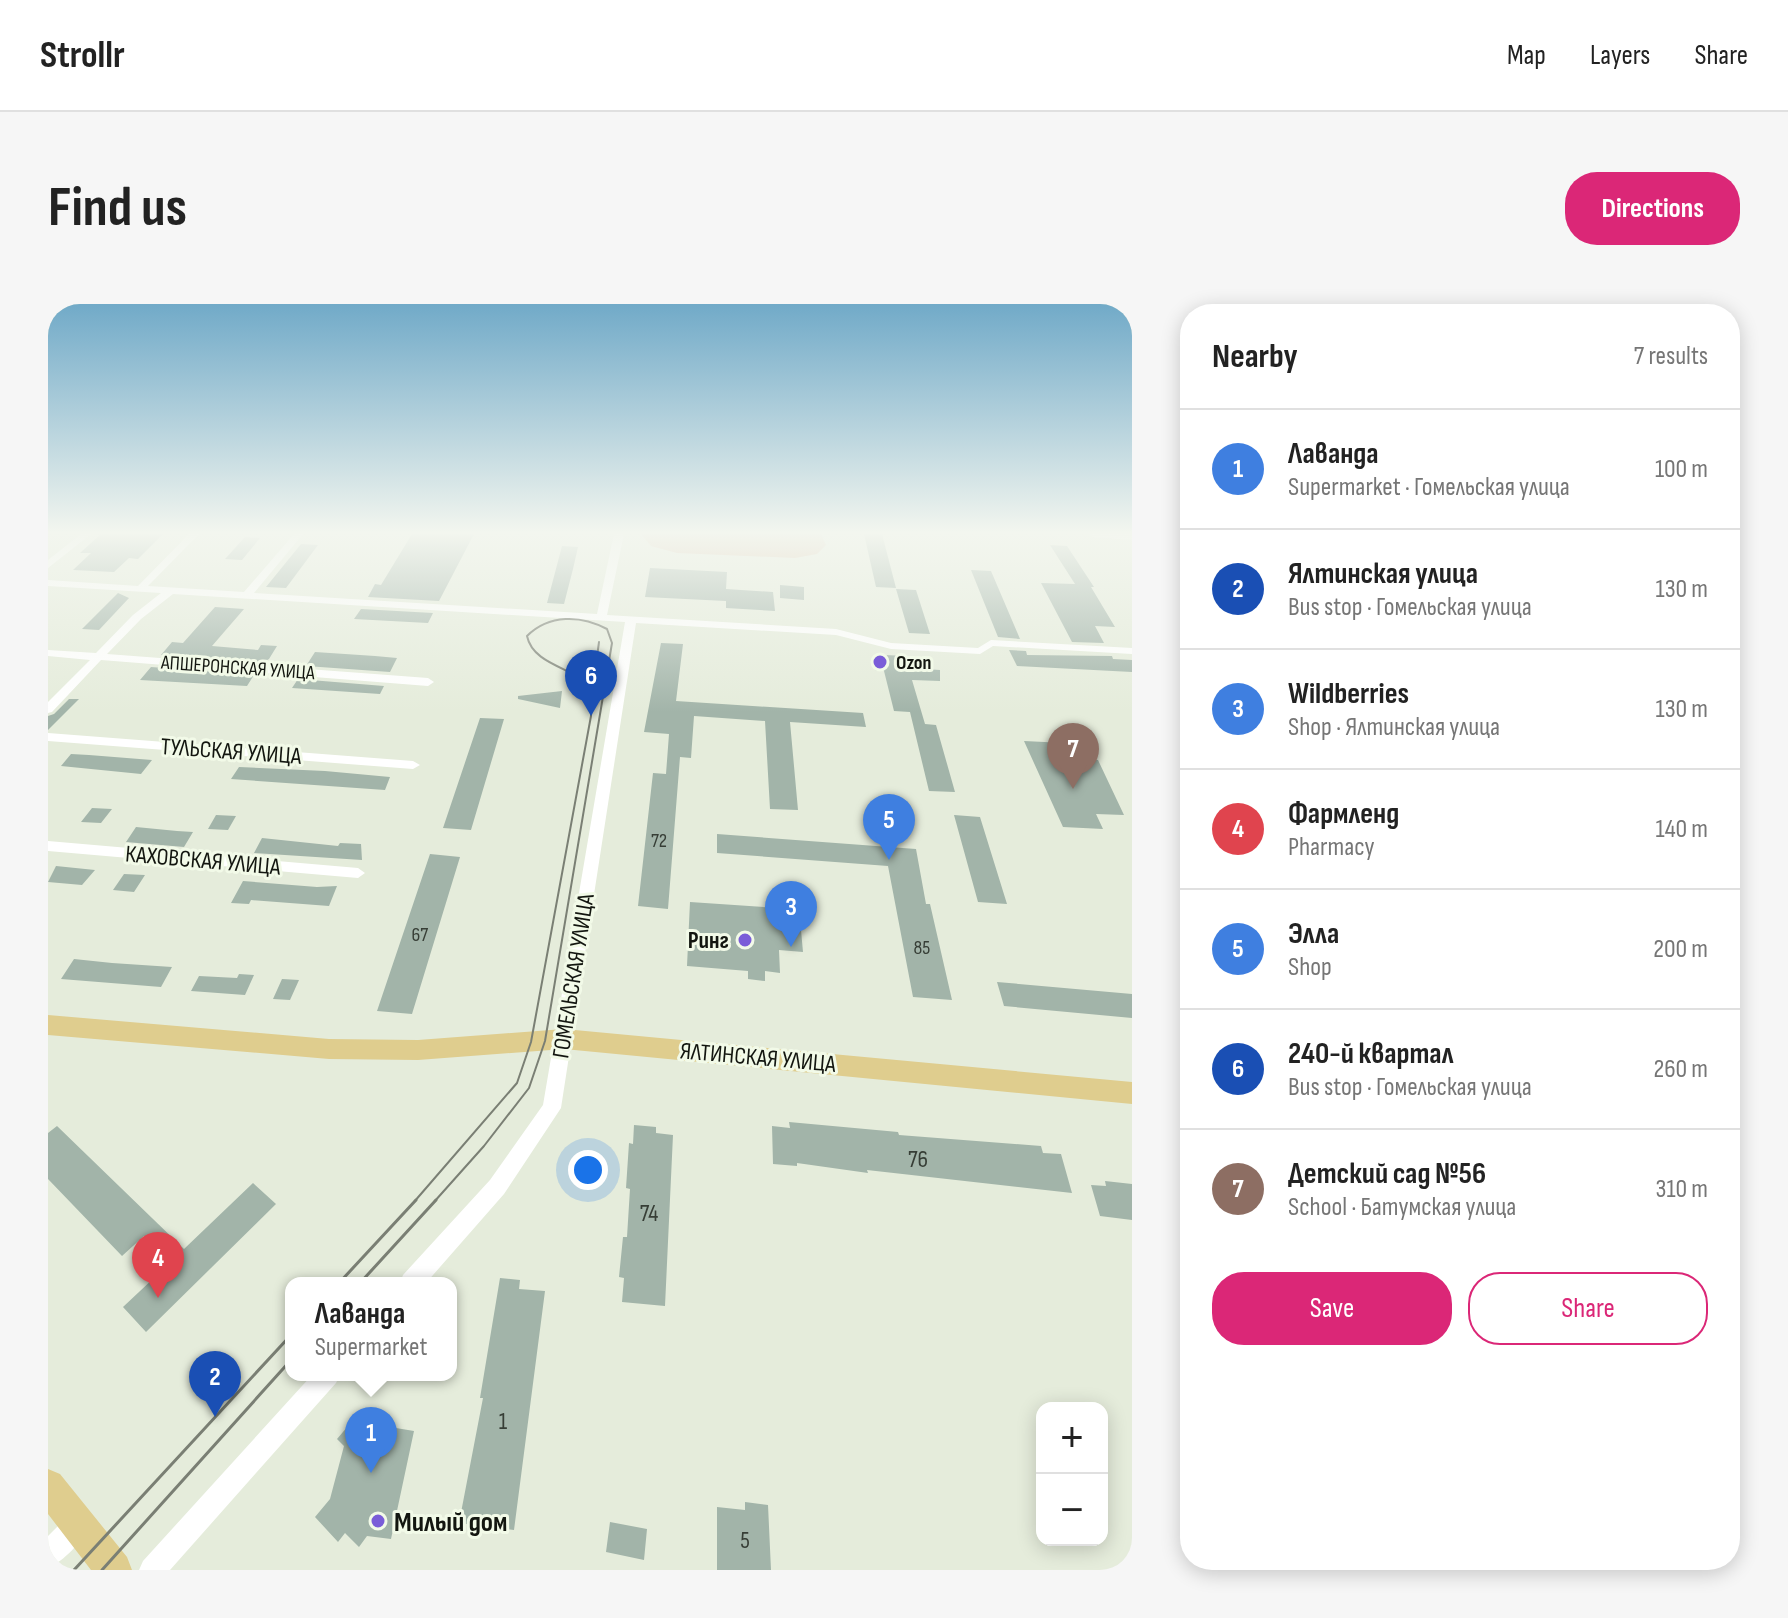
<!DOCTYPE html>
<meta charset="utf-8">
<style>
body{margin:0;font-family:"Sofia Sans Condensed",sans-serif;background:#f6f6f6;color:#222}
.controls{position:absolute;right:24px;bottom:24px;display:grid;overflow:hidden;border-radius:16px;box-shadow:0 4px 20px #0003}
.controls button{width:72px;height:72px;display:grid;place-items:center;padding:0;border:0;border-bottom:2px solid #e0e0e0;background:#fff;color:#222;font:40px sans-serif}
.you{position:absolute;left:540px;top:866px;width:28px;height:28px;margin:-20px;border:6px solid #fff;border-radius:50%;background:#1a73e8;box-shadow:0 0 0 12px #1a73e833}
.badge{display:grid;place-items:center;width:52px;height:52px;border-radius:50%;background:#db2777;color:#fff;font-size:26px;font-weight:700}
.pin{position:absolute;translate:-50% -66px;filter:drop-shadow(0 2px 4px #0008)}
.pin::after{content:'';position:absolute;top:42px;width:28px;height:24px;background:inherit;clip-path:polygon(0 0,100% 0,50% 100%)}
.popup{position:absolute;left:237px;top:973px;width:172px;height:104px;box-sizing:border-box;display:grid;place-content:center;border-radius:16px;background:#fff;filter:drop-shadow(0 2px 6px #0005);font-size:26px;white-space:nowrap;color:#767676}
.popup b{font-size:30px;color:#222}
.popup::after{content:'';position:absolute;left:50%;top:100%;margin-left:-16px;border:16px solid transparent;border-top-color:#fff}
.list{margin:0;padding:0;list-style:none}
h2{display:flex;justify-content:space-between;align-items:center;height:104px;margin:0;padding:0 32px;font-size:34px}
h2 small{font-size:26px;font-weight:400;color:#767676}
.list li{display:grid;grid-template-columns:52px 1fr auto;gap:24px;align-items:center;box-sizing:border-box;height:120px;padding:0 32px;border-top:2px solid #e0e0e0}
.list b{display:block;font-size:30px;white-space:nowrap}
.list p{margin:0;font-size:26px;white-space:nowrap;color:#767676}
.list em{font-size:26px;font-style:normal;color:#767676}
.actions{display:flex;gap:16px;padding:24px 32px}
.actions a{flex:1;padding:18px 0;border:2px solid #db2777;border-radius:32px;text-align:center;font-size:28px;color:#db2777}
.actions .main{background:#db2777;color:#fff}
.map{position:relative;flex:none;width:1084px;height:1266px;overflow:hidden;border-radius:32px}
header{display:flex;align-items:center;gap:48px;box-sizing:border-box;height:112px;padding:0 40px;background:#fff;border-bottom:2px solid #e0e0e0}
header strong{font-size:38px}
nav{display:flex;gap:44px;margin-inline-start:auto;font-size:28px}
.intro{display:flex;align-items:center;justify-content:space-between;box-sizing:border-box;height:192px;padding:0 48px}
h1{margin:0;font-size:56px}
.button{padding:20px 36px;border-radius:32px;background:#db2777;color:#fff;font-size:28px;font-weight:700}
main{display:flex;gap:48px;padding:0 48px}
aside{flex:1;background:#fff;border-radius:32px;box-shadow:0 4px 20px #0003}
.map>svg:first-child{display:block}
</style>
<header>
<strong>Strollr</strong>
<nav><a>Map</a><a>Layers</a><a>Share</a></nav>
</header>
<div class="intro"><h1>Find us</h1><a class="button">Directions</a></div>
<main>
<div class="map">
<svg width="1084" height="1266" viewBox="0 0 1084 1266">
<rect width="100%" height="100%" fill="#e5ecdb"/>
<!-- green -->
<path fill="#dcbda4" d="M 593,230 L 773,230 L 778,241 L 769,250 L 747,254 L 629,249 L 603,242 Z"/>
<!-- building -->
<path fill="#a2b4a9" d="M 53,230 L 115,230 L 90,255 L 81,254 L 66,268 L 25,266 L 43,249 L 32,249 Z
M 364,230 L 426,230 L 391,297 L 320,293 L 327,280 L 333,281 Z
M 816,230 L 834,230 L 848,284 L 828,283 Z
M 197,233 L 212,234 L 194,256 L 177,255 Z
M 253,240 L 270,241 L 238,284 L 218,283 Z
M 1002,241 L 1019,242 L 1046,283 L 1043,283 L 1067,323 L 1047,322 L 1056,339 L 1024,338 L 993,279 L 1027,280 Z
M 514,242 L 530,243 L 525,265 L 516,300 L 499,299 Z
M 602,264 L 679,268 L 678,285 L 725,288 L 727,307 L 678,304 L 678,297 L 597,293 Z
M 923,266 L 943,267 L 972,335 L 950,333 Z
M 732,281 L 756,283 L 756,296 L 732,294 Z
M 848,285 L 868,286 L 882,330 L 861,329 Z
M 70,289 L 81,294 L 51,326 L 34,325 Z
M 167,303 L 196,305 L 164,342 L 210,346 L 213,341 L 229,342 L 221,355 L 214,359 L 113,351 L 124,338 L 135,339 Z
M 313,305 L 385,309 L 380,319 L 306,315 Z
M 613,339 L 635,340 L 628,397 L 815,409 L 818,423 L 742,418 L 750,506 L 722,505 L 717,417 L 646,412 L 643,454 L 632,453 L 620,605 L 590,602 L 605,469 L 618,470 L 621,430 L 596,428 Z
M 961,346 L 978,347 L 979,351 L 1064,352 L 1065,355 L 1084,356 L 1084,368 L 969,362 Z
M 267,348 L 327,352 L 349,354 L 342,368 L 258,362 Z
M 837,351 L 858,352 L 861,364 L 892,366 L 892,377 L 864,376 L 877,420 L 888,421 L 907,488 L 881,487 L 862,408 L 846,407 L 836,367 L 828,367 L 825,355 L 838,355 Z
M 103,363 L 206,371 L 199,382 L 92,376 Z
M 250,375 L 336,382 L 332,390 L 244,384 Z
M 514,387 L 512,404 L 470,395 L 470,392 Z
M 21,395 L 31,395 L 0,426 L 0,412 L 6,410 Z
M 432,414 L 456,415 L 423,526 L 395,524 Z
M 976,437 L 1017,439 L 1025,454 L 1050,456 L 1076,511 L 1048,510 L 1055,525 L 1015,523 Z
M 23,450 L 41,451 L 104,456 L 93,470 L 13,462 Z
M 191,463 L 277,467 L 342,473 L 337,486 L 183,475 Z
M 44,504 L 64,505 L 53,519 L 33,518 Z
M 168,511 L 188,512 L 180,526 L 160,525 Z
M 906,511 L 932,513 L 959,600 L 930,598 Z
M 88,523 L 129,527 L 145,528 L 136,543 L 78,538 Z
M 669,530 L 868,545 L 878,600 L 882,600 L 904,696 L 865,693 L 840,562 L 669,549 Z
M 214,534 L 290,542 L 292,539 L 313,540 L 314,556 L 206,549 Z
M 382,550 L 412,553 L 364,710 L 329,707 Z
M 8,562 L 47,566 L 34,581 L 0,578 Z
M 76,570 L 97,571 L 86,588 L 65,586 Z
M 195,577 L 269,583 L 289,582 L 281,602 L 203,596 L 201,600 L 183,599 Z
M 642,598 L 730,604 L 731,624 L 753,626 L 755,648 L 731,646 L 732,669 L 717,667 L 717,677 L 700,675 L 700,667 L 639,662 Z
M 26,655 L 64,659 L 124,663 L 113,683 L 13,675 Z
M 191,670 L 206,671 L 197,691 L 143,687 L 151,672 L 189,674 Z
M 234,675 L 251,676 L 242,696 L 225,695 Z
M 949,678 L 1084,690 L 1084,714 L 956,702 Z
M 741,818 L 850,828 L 851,831 L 993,842 L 995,849 L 1013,850 L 1024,889 L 819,866 L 820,869 L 749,859 L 749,862 L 725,860 L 724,822 L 742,824 Z
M 586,821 L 608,823 L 608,829 L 625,831 L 617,1002 L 574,998 L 576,974 L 571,973 L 575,933 L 579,933 L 582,885 L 578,884 L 581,839 L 585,840 Z
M 9,822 L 136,945 L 205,879 L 228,900 L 98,1028 L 75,1003 L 124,957 L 96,932 L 74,952 L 0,875 L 0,829 Z
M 1057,877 L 1084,880 L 1084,916 L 1052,912 L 1043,881 L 1058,882 Z
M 452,974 L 472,976 L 471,985 L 497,987 L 466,1226 L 411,1219 L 435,1094 L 432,1094 Z
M 311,1109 L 323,1121 L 332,1109 L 348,1124 L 366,1127 L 343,1235 L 319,1232 L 311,1243 L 297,1229 L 290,1238 L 267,1213 L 282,1195 L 296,1142 L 289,1135 Z
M 697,1198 L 720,1201 L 723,1266 L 669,1266 L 669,1203 L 697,1206 Z
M 562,1218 L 599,1225 L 596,1256 L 558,1248 Z"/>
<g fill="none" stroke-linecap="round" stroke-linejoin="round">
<!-- minor -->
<path fill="#fff" fill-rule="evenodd" d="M 33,230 L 43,230 L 0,264 L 0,256 Z
M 141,230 L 151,230 L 100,282 L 196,288 L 246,230 L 255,230 L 206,289 L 549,310 L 566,230 L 576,230 L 559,311 L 788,325 L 843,339 L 930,344 L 943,336 L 1084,344 L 1084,350 L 945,342 L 932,350 L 843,345 L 788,331 L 588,319 L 513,804 L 456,890 L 378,979 L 352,979 L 355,971 L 442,876 L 495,801 L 577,318 L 125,290 L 93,315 L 59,350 L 380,374 L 386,378 L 380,382 L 53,356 L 4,408 L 0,409 L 0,398 L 42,356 L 0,352 L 0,346 L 48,349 L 85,311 L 113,289 L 0,282 L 0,276 L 90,282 Z
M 1041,230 L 1084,230 L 1084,236 L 1045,233 Z
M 0,429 L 365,457 L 372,461 L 365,465 L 0,437 Z
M 0,537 L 310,564 L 317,569 L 310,574 L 0,547 Z
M 264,1071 L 292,1071 L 288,1079 L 122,1266 L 91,1266 L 95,1257 Z
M 28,1209 L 37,1213 L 41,1222 C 34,1238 16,1257 0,1264 L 0,1232 L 19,1213 Z"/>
<!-- major -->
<path fill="#dfcd8e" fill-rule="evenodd" d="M 0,711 L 281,735 L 370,736 L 516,725 L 1084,778 L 1084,800 L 516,745 L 370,756 L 281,755 L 0,731 Z
M 0,1165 L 12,1170 L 79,1253 L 84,1266 L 43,1266 L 0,1210 Z"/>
<!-- tram-far1 -->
<path stroke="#7a7f74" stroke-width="2" d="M 545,383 L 551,338
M 366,898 L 469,779 L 483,738 L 543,412 L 545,383 C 526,364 485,361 479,332 C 501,310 533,311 559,325 L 564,339 L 497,737 L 481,784 L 436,842 L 386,898"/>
<!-- tram -->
<path stroke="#7a7f74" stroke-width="3" d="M 291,979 L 368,896
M 312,979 L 388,896
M 26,1266 L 243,1031
M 54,1266 L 243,1056"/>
</g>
<!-- sky -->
<linearGradient id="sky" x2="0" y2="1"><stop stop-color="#71aac8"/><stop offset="0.56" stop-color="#f3f6ef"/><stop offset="1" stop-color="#f3f6ef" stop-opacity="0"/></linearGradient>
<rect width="1084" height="408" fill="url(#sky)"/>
<!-- markers -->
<g fill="#7a5dd8" stroke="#f2fae8" stroke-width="3">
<circle cx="832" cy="358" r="8"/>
<circle cx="697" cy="636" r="8"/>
<circle cx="330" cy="1217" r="8"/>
</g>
<g text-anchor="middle" stroke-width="6" stroke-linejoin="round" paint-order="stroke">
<!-- far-poi labels -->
<g font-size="20" font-weight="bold" fill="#131610" stroke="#f2fae8" text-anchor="start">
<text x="848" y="365">Ozon</text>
</g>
<!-- far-street labels -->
<g font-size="20" fill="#131610" stroke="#f2fae8">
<text transform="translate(190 363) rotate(4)" y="7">АПШЕРОНСКАЯ УЛИЦА</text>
</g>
<!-- number labels -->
<g font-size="20" fill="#373e36">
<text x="611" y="543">72</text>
<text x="372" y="637">67</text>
<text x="874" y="650">85</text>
</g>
<!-- street labels -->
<g font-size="24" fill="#131610" stroke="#f2fae8">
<text transform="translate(183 447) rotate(4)" y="8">ТУЛЬСКАЯ УЛИЦА</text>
<text transform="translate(155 556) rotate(5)" y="8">КАХОВСКАЯ УЛИЦА</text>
<text transform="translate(525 672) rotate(-81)" y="8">ГОМЕЛЬСКАЯ УЛИЦА</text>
<text transform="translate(710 753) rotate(5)" y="8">ЯЛТИНСКАЯ УЛИЦА</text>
</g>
<!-- poi labels -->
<g font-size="24" font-weight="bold" fill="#131610" stroke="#f2fae8" text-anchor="end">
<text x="681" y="644">Ринг</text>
</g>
<!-- near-number labels -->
<g font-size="24" fill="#373e36">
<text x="870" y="863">76</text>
<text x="601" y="917">74</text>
<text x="455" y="1125">1</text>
<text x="697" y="1244">5</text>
</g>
<!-- near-poi labels -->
<g font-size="28" font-weight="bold" fill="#131610" stroke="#f2fae8" text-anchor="start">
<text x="346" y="1227">Милый дом</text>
</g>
</g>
</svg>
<div class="controls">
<button>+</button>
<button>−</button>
</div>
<div class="you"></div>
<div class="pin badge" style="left:323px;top:1169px;background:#3f7fe0">1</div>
<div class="popup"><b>Лаванда</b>Supermarket</div>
<div class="pin badge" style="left:167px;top:1113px;background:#1a4fb4">2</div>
<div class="pin badge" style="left:743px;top:643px;background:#3f7fe0">3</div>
<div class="pin badge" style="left:110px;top:994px;background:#e0444e">4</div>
<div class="pin badge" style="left:841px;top:556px;background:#3f7fe0">5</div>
<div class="pin badge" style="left:543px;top:412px;background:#1a4fb4">6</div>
<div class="pin badge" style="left:1025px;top:485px;background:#8d6e63">7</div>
</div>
<aside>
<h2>Nearby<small>7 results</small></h2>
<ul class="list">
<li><span class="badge" style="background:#3f7fe0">1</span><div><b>Лаванда</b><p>Supermarket · Гомельская улица</p></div><em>100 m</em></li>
<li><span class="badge" style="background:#1a4fb4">2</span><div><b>Ялтинская улица</b><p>Bus stop · Гомельская улица</p></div><em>130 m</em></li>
<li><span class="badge" style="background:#3f7fe0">3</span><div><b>Wildberries</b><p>Shop · Ялтинская улица</p></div><em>130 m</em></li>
<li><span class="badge" style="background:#e0444e">4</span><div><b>Фармленд</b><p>Pharmacy</p></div><em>140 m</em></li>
<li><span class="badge" style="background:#3f7fe0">5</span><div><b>Элла</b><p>Shop</p></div><em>200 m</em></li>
<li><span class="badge" style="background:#1a4fb4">6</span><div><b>240-й квартал</b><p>Bus stop · Гомельская улица</p></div><em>260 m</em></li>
<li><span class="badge" style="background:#8d6e63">7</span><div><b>Детский сад №56</b><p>School · Батумская улица</p></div><em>310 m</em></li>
</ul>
<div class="actions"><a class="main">Save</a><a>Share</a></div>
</aside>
</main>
